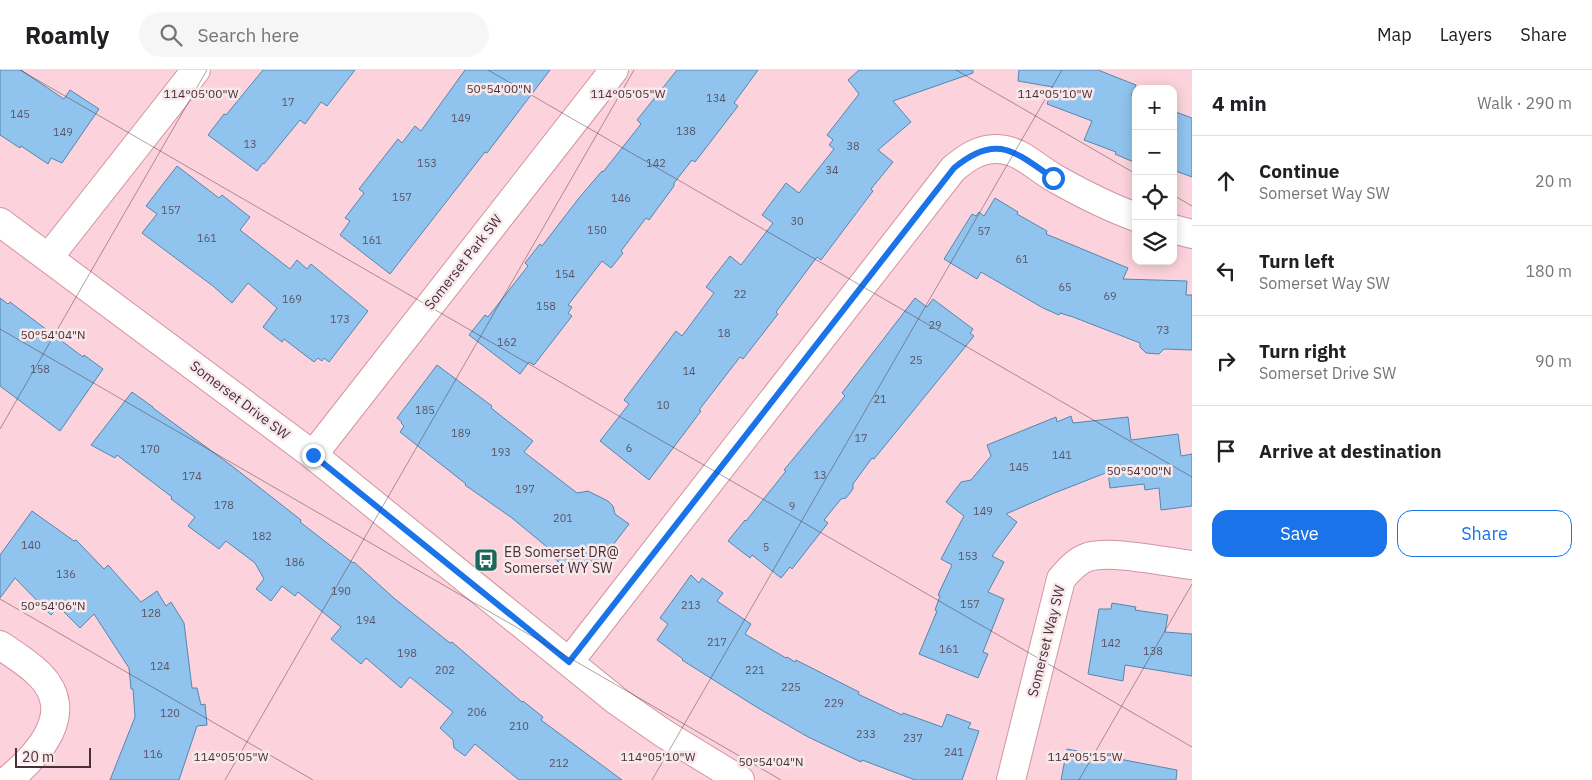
<!DOCTYPE html>
<meta charset="utf-8">
<style>
body{margin:0;font-family:"IBM Plex Sans",sans-serif;background:#f6f6f6;color:#202124}
.controls{position:absolute;right:15px;top:15px;display:grid;overflow:hidden;border-radius:10px;box-shadow:0 2px 12px #0003}
.controls button{width:45px;height:45px;display:grid;place-items:center;padding:0;border:0;border-bottom:1px solid #e0e0e0;background:#fff;color:#202124;font:25px sans-serif}
.scale{position:absolute;left:15px;bottom:12px;width:76px;box-sizing:border-box;padding-left:5px;border:2px solid #4a2f36;border-top:0;font-size:14px;line-height:18px;white-space:nowrap;color:#4a2f36;-webkit-text-stroke:4px #f7e8eb;paint-order:stroke}
.stop{position:absolute;width:15px;height:15px;margin:-11px;border:4px solid #1a73e8;border-radius:50%;background:#fff}
.stop.end{background:#1a73e8;border-color:#fff;box-shadow:0 1px 5px #0008}
.list{margin:0;padding:0;list-style:none}
h2{display:flex;justify-content:space-between;align-items:center;height:65px;margin:0;padding:0 20px;font-size:21px}
h2 small{font-size:16px;font-weight:400;color:#757577}
.list li{display:grid;grid-template-columns:32px 1fr auto;gap:15px;align-items:center;box-sizing:border-box;height:90px;padding:0 20px;border-top:1px solid #e0e0e0}
.list b{display:block;font-size:19px;white-space:nowrap}
.list p{margin:0;font-size:16px;white-space:nowrap;color:#757577}
.list em{font-size:16px;font-style:normal;color:#757577}
.actions{display:flex;gap:10px;padding:15px 20px}
.actions a{flex:1;padding:11px 0;border:1px solid #1a73e8;border-radius:15px;text-align:center;font-size:18px;color:#1a73e8}
.actions .main{background:#1a73e8;color:#fff}
.icon{flex:none;width:28px;height:28px;fill:none;stroke:currentColor;stroke-width:2;stroke-linecap:round;stroke-linejoin:round}
.map{position:relative;flex:none;width:1192px;height:710px;overflow:hidden}
header{display:flex;align-items:center;gap:30px;box-sizing:border-box;height:70px;padding:0 25px;background:#fff;border-bottom:1px solid #e0e0e0}
header strong{font-size:24px}
nav{display:flex;gap:28px;margin-inline-start:auto;font-size:18px}
.search{width:350px;height:45px;background:#f6f6f6;display:flex;align-items:center;gap:12px;box-sizing:border-box;padding:0 18px;border-radius:28px;color:#757577;font-size:19px}
main{display:flex}
aside{flex:1;background:#fff}
.map>svg:first-child{display:block}
</style>
<header>
<strong>Roamly</strong>
<div class="search"><svg class="icon" aria-label="search" viewBox="0 0 24 24"><circle cx="10" cy="10" r="6"/><path d="M15 15l6 6"/></svg>Search here</div>
<nav><a>Map</a><a>Layers</a><a>Share</a></nav>
</header>
<main>
<div class="map">
<svg width="1192" height="710" viewBox="0 0 1192 710">
<rect width="100%" height="100%" fill="#fcd3dc"/>
<!-- building -->
<path fill="#90c3ed" stroke="#5587ad" d="M 0,0 L 21,0 L 64,29 L 70,20 L 99,39 L 62,93 L 51,88 L 48,94 L 21,76 L 20,78 L 0,65 Z
M 263,0 L 355,0 L 327,36 L 321,32 L 305,54 L 300,50 L 264,94 L 263,93 L 257,101 L 208,65 L 224,44 L 226,45 Z
M 465,0 L 550,0 L 487,83 L 485,82 L 390,204 L 340,165 L 350,151 L 345,148 L 364,123 L 359,119 L 398,69 L 402,73 L 415,56 L 421,61 Z
M 677,0 L 758,0 L 734,33 L 738,36 L 695,92 L 692,90 L 674,113 L 674,116 L 649,150 L 646,148 L 621,181 L 623,183 L 611,198 L 602,191 L 568,235 L 572,237 L 568,243 L 572,246 L 534,295 L 529,292 L 520,304 L 469,265 L 485,245 L 488,247 L 528,196 L 525,193 L 540,174 L 542,176 L 579,128 L 602,101 L 603,102 L 641,54 L 637,50 Z
M 859,0 L 973,0 L 973,3 L 893,31 L 911,52 L 878,80 L 893,92 L 871,119 L 873,121 L 821,190 L 817,187 L 776,242 L 778,244 L 743,289 L 740,287 L 699,340 L 701,341 L 649,410 L 600,371 L 629,334 L 624,330 L 654,290 L 676,261 L 682,266 L 714,223 L 706,217 L 730,186 L 741,195 L 773,153 L 762,145 L 786,113 L 799,123 L 834,79 L 829,75 L 833,70 L 827,65 L 859,24 L 848,10 Z
M 1019,0 L 1098,0 L 1136,15 L 1131,25 L 1136,27 L 1136,93 L 1115,84 L 1116,82 L 1084,70 L 1092,51 L 1047,34 L 1053,17 L 1018,11 Z
M 1173,41 L 1192,48 L 1192,107 L 1173,100 Z
M 177,96 L 219,128 L 222,125 L 250,147 L 240,160 L 290,199 L 297,190 L 307,199 L 311,194 L 368,241 L 329,292 L 324,288 L 322,291 L 318,288 L 314,292 L 284,269 L 282,272 L 263,257 L 277,238 L 248,213 L 232,233 L 213,216 L 142,163 L 157,144 L 146,136 Z
M 995,128 L 1018,142 L 1017,144 L 1047,161 L 1046,164 L 1128,198 L 1123,209 L 1187,211 L 1186,225 L 1192,225 L 1192,280 L 1164,279 L 1159,284 L 1146,283 L 1140,277 L 1140,273 L 1073,247 L 1060,243 L 1059,245 L 1043,238 L 981,202 L 977,209 L 944,189 L 972,144 L 976,146 L 979,142 L 984,146 Z
M 0,228 L 8,234 L 10,232 L 83,287 L 84,285 L 103,299 L 60,361 L 0,316 Z
M 915,228 L 927,237 L 933,229 L 973,259 L 970,263 L 974,266 L 874,389 L 872,388 L 853,414 L 853,419 L 846,428 L 841,429 L 824,450 L 828,453 L 792,499 L 790,497 L 781,508 L 752,485 L 750,488 L 728,471 L 745,450 L 746,451 L 786,401 L 784,400 L 845,326 L 842,323 Z
M 437,295 L 492,336 L 491,338 L 533,371 L 524,382 L 577,423 L 588,421 L 608,431 L 613,436 L 615,444 L 629,454 L 597,496 L 589,489 L 576,505 L 555,489 L 558,486 L 512,448 L 465,415 L 466,414 L 400,362 L 404,356 L 401,353 L 402,352 L 397,348 Z
M 132,322 L 153,337 L 153,338 L 232,396 L 301,450 L 300,452 L 353,493 L 354,492 L 395,529 L 450,573 L 452,572 L 522,632 L 523,631 L 543,647 L 541,650 L 622,710 L 519,710 L 475,674 L 465,686 L 454,678 L 453,670 L 440,658 L 453,642 L 410,607 L 401,618 L 366,588 L 361,594 L 331,569 L 341,557 L 298,522 L 295,526 L 282,516 L 271,531 L 256,519 L 264,509 L 255,493 L 226,471 L 219,479 L 188,456 L 195,447 L 171,429 L 172,427 L 117,385 L 115,388 L 91,375 Z
M 1071,346 L 1073,353 L 1128,347 L 1131,370 L 1178,364 L 1181,386 L 1192,384 L 1192,436 L 1161,440 L 1159,418 L 1145,420 L 1144,414 L 1110,418 L 1108,402 L 1052,424 L 1006,444 L 1017,452 L 992,486 L 1004,492 L 988,522 L 1004,529 L 983,582 L 988,584 L 978,608 L 919,584 L 937,541 L 935,540 L 940,526 L 938,525 L 952,495 L 941,489 L 964,446 L 946,432 L 961,412 L 971,410 L 991,386 L 987,375 L 1056,347 L 1057,352 Z
M 32,441 L 74,471 L 76,470 L 104,499 L 108,495 L 141,532 L 157,521 L 166,536 L 171,532 L 184,553 L 192,618 L 197,618 L 201,635 L 205,634 L 207,655 L 197,656 L 179,710 L 110,710 L 135,647 L 133,619 L 131,619 L 129,598 L 94,544 L 80,558 L 59,537 L 51,545 L 15,508 L 0,528 L 0,485 Z
M 691,505 L 699,513 L 702,508 L 723,523 L 717,531 L 751,554 L 745,564 L 786,588 L 787,587 L 795,592 L 796,590 L 859,622 L 858,624 L 902,645 L 903,643 L 942,657 L 947,644 L 971,653 L 968,658 L 979,661 L 962,710 L 915,710 L 862,690 L 861,692 L 808,667 L 758,638 L 682,590 L 683,589 L 657,570 L 668,554 L 660,548 Z
M 1112,533 L 1136,537 L 1135,540 L 1168,545 L 1165,562 L 1192,564 L 1192,606 L 1125,595 L 1123,611 L 1088,604 L 1099,539 L 1111,539 Z
M 1067,679 L 1177,700 L 1176,710 L 1061,710 Z"/>
<g fill="none" stroke-linecap="round" stroke-linejoin="round">
<!-- minor casing -->
<g stroke="#d393a3" stroke-width="30">
<path id="minor" d="M 0,152 L 313,385 L 617,631 L 663,663 L 740,710
M 1173,159 L 1192,164
M 49,187 L 196,0
M 313,385 L 614,0
M 0,575 C 13,584 28,593 40,605 C 77,643 39,684 8,710
M 569,592 L 953,99 C 966,88 980,78 998,79 C 1021,80 1036,98 1056,109 C 1081,123 1108,137 1136,147
M 1011,710 L 1061,509 C 1069,500 1076,491 1088,487 C 1111,480 1166,492 1192,495"/>
</g>
<!-- minor -->
<use href="#minor" stroke="#fff" stroke-width="28"/>
</g>
<g fill="none" stroke-linecap="round" stroke-linejoin="round">
<!-- route -->
<path stroke="#1a73e8" stroke-width="6" d="M 313,385 L 569,592 L 954,98 C 996,63 1014,81 1053,108"/>
</g>
<!-- ticks -->
<path fill="none" stroke="#4a2f36" stroke-width="1" stroke-opacity="0.45" d="M 20,0 L 1192,677M 488,0 L 1192,407M 956,0 L 1136,104M 1173,125 L 1192,136M 0,259 L 781,710M 0,359 L 207,0M 0,529 L 313,710M 225,710 L 634,0M 652,710 L 1062,0M 1079,710 L 1192,514"/>
<!-- icons -->
<defs>
<g id="bus-square" transform="scale(1.25)"><rect x="-9" y="-9" width="18" height="18" rx="4" fill="#1d675d" stroke="#f7e8eb"/><path d="M-5-6H5V4H4V6H2V4H-2V6H-4V4H-5ZM-3.5-4V0h7V-4ZM-3.5 1.2v1.5H-2V1.2ZM2 1.2v1.5H3.5V1.2Z" fill="#fff"/></g>
</defs>
<g fill-rule="evenodd">
<use href="#bus-square" x="486" y="490"/>
</g>
<g text-anchor="middle" stroke-width="5" stroke-linejoin="round" paint-order="stroke">
<!-- number labels -->
<g font-size="11" fill="#5c5464">
<text x="716" y="32">134</text>
<text x="288" y="36">17</text>
<text x="20" y="48">145</text>
<text x="461" y="52">149</text>
<text x="686" y="65">138</text>
<text x="63" y="66">149</text>
<text x="250" y="78">13</text>
<text x="853" y="80">38</text>
<text x="427" y="97">153</text>
<text x="656" y="97">142</text>
<text x="832" y="104">34</text>
<text x="402" y="131">157</text>
<text x="621" y="132">146</text>
<text x="171" y="144">157</text>
<text x="797" y="155">30</text>
<text x="597" y="164">150</text>
<text x="984" y="165">57</text>
<text x="207" y="172">161</text>
<text x="372" y="174">161</text>
<text x="1022" y="193">61</text>
<text x="565" y="208">154</text>
<text x="1065" y="221">65</text>
<text x="740" y="228">22</text>
<text x="1110" y="230">69</text>
<text x="292" y="233">169</text>
<text x="546" y="240">158</text>
<text x="340" y="253">173</text>
<text x="935" y="259">29</text>
<text x="1163" y="264">73</text>
<text x="724" y="267">18</text>
<text x="507" y="276">162</text>
<text x="916" y="294">25</text>
<text x="40" y="303">158</text>
<text x="689" y="305">14</text>
<text x="880" y="333">21</text>
<text x="663" y="339">10</text>
<text x="425" y="344">185</text>
<text x="461" y="367">189</text>
<text x="861" y="372">17</text>
<text x="629" y="382">6</text>
<text x="150" y="383">170</text>
<text x="501" y="386">193</text>
<text x="1062" y="389">141</text>
<text x="1019" y="401">145</text>
<text x="820" y="409">13</text>
<text x="192" y="410">174</text>
<text x="525" y="423">197</text>
<text x="224" y="439">178</text>
<text x="792" y="440">9</text>
<text x="983" y="445">149</text>
<text x="563" y="452">201</text>
<text x="262" y="470">182</text>
<text x="31" y="479">140</text>
<text x="766" y="481">5</text>
<text x="968" y="490">153</text>
<text x="295" y="496">186</text>
<text x="66" y="508">136</text>
<text x="341" y="525">190</text>
<text x="970" y="538">157</text>
<text x="691" y="539">213</text>
<text x="151" y="547">128</text>
<text x="366" y="554">194</text>
<text x="717" y="576">217</text>
<text x="1111" y="577">142</text>
<text x="949" y="583">161</text>
<text x="1153" y="585">138</text>
<text x="407" y="587">198</text>
<text x="160" y="600">124</text>
<text x="445" y="604">202</text>
<text x="755" y="604">221</text>
<text x="791" y="621">225</text>
<text x="834" y="637">229</text>
<text x="477" y="646">206</text>
<text x="170" y="647">120</text>
<text x="519" y="660">210</text>
<text x="866" y="668">233</text>
<text x="913" y="672">237</text>
<text x="954" y="686">241</text>
<text x="153" y="688">116</text>
<text x="559" y="697">212</text>
</g>
<!-- street labels -->
<g font-size="14" fill="#4a2f36" stroke="#f7e8eb">
<text transform="translate(463 192) rotate(-52)" y="5">Somerset Park SW</text>
<text transform="translate(240 330) rotate(37)" y="5">Somerset Drive SW</text>
<text transform="translate(1046 571) rotate(-76)" y="5">Somerset Way SW</text>
</g>
<!-- poi labels -->
<g font-size="14" fill="#4a2f36" stroke="#f7e8eb" text-anchor="start">
<text x="504" y="487">EB Somerset DR@<tspan x="504" dy="16">Somerset WY SW</tspan></text>
</g>
</g>
<g font-size="12" text-anchor="middle" fill="#4a2f36" stroke="#f7e8eb" stroke-width="5" stroke-linejoin="round" paint-order="stroke">
<text x="499" y="23">50°54'00"N</text>
<text x="201" y="28">114°05'00"W</text>
<text x="628" y="28">114°05'05"W</text>
<text x="1055" y="28">114°05'10"W</text>
<text x="53" y="269">50°54'04"N</text>
<text x="1139" y="405">50°54'00"N</text>
<text x="53" y="540">50°54'06"N</text>
<text x="231" y="691">114°05'05"W</text>
<text x="658" y="691">114°05'10"W</text>
<text x="1085" y="691">114°05'15"W</text>
<text x="771" y="696">50°54'04"N</text>
</g>
</svg>
<div class="controls">
<button>+</button>
<button>−</button>
<button><svg class="icon" aria-label="locate" viewBox="0 0 24 24"><circle cx="12" cy="12" r="6"/><path d="M12 2v4M12 18v4M2 12h4M18 12h4"/></svg></button>
<button><svg class="icon" aria-label="layers" viewBox="0 0 24 24"><path d="M12 4l9 5-9 5-9-5zM3 14l9 5 9-5"/></svg></button>
</div>
<div class="scale">20 m</div>
<div class="stop" style="left:1053px;top:108px"></div>
<div class="stop end" style="left:313px;top:385px"></div>
</div>
<aside>
<h2>4 min<small>Walk · 290 m</small></h2>
<ul class="list">
<li><svg class="icon" aria-label="ahead" viewBox="0 0 24 24"><path d="M12 20V5M6 11l6-6 6 6"/></svg><div><b>Continue</b><p>Somerset Way SW</p></div><em>20 m</em></li>
<li><svg class="icon" aria-label="left" viewBox="0 0 24 24"><path d="M17 20v-9H6M10 6l-5 5 5 5"/></svg><div><b>Turn left</b><p>Somerset Way SW</p></div><em>180 m</em></li>
<li><svg class="icon" aria-label="right" viewBox="0 0 24 24"><path d="M7 20v-9h11M14 6l5 5-5 5"/></svg><div><b>Turn right</b><p>Somerset Drive SW</p></div><em>90 m</em></li>
<li><svg class="icon" aria-label="arrive" viewBox="0 0 24 24"><path d="M6 21V4h12l-3 4 3 4H6"/></svg><div><b>Arrive at destination</b></div></li>
</ul>
<div class="actions"><a class="main">Save</a><a>Share</a></div>
</aside>
</main>
